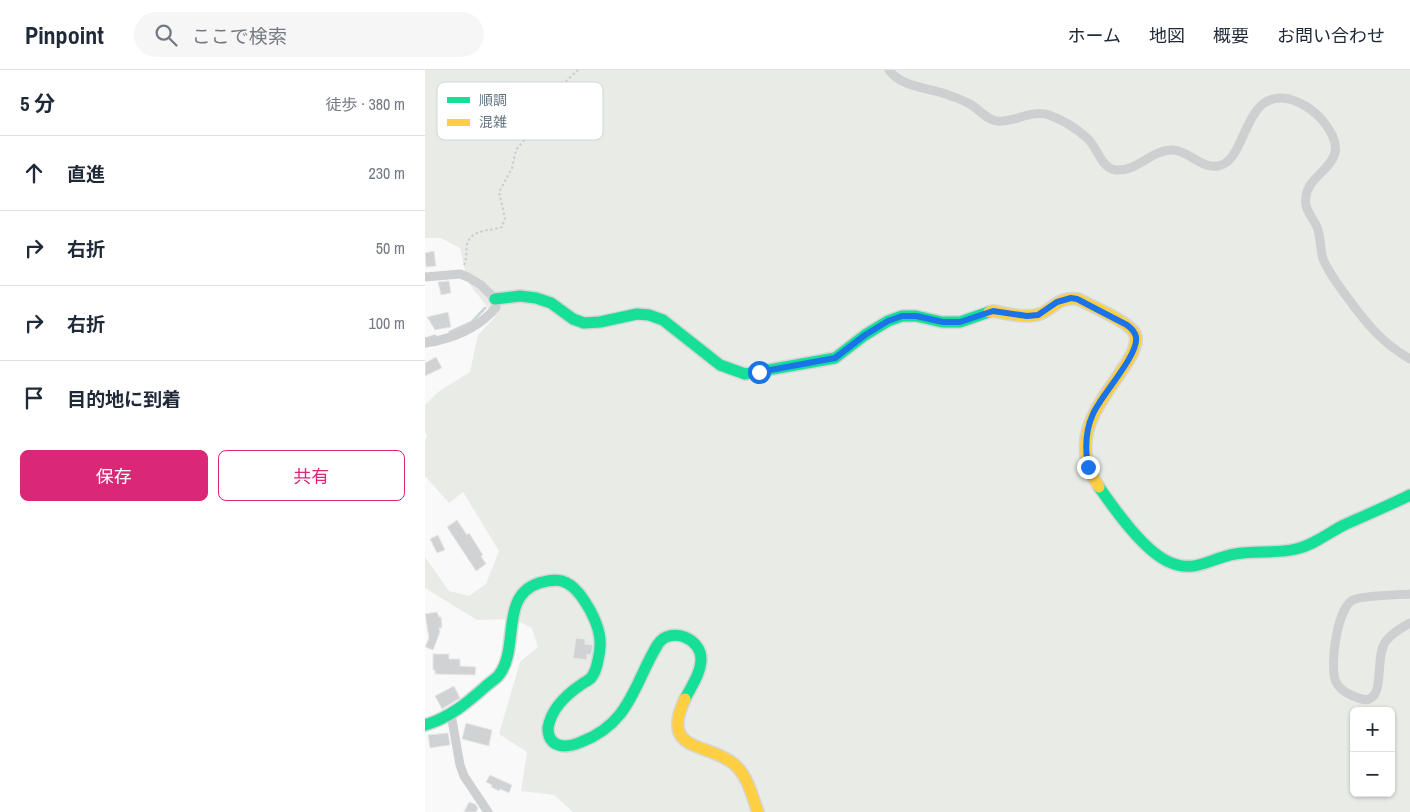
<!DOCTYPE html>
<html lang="ja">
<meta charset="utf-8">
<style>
body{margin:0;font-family:"Archivo Narrow","Noto Sans JP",sans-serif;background:#f6f6f7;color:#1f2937}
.controls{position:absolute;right:15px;bottom:15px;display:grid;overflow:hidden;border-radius:8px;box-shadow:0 1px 4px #0004}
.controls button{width:45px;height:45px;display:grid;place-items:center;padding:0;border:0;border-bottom:1px solid #e0e1e3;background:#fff;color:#1f2937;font:25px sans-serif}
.stop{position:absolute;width:15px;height:15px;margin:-11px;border:4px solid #1a73e8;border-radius:50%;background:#fff}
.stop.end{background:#1a73e8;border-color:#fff;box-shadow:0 1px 5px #0008}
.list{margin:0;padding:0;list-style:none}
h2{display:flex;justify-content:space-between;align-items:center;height:65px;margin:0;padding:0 20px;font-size:21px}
h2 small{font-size:16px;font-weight:400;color:#747a83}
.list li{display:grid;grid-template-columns:32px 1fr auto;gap:15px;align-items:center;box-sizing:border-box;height:75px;padding:0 20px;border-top:1px solid #e0e1e3}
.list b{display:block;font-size:19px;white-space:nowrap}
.list em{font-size:16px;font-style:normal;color:#747a83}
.actions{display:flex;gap:10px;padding:15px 20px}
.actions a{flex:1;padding:11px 0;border:1px solid #db2777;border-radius:8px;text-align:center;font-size:18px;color:#db2777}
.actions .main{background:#db2777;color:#fff}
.icon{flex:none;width:28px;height:28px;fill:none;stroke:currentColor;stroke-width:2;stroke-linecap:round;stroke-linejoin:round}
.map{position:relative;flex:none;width:985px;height:742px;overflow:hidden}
header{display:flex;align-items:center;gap:30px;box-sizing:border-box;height:70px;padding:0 25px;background:#fff;border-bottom:1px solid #e0e1e3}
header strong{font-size:24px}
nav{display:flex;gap:28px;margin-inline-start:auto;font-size:18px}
.search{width:350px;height:45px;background:#f6f6f7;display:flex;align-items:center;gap:12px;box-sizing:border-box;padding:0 18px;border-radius:28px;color:#747a83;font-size:19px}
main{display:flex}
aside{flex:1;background:#fff}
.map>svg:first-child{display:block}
</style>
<header>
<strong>Pinpoint</strong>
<div class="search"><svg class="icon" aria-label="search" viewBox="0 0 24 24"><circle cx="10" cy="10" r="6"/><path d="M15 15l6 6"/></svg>ここで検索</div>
<nav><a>ホーム</a><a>地図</a><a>概要</a><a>お問い合わせ</a></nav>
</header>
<main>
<aside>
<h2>5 分<small>徒歩 · 380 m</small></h2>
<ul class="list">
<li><svg class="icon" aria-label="ahead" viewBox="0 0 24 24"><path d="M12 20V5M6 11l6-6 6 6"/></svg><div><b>直進</b></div><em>230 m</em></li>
<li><svg class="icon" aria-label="right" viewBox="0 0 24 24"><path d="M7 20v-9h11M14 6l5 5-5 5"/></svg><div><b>右折</b></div><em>50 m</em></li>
<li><svg class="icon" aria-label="right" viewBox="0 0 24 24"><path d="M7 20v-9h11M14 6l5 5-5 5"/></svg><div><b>右折</b></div><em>100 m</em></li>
<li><svg class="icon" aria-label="arrive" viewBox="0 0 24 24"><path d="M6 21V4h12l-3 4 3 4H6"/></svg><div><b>目的地に到着</b></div></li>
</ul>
<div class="actions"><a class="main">保存</a><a>共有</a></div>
</aside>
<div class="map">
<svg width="985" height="742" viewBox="0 0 985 742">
<rect width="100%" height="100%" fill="#f9f9f9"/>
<!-- green -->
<path fill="#e8ebe6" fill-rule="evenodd" d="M 0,0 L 985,0 L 985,742 L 148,742 L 129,725 L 96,721 L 102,682 L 74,664 L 95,592 L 113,577 L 107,558 L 88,549 L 52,550 L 0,518 L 0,487 L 24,521 L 44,526 L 61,514 L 74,481 L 38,422 L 24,433 L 0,406 L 0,372 L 2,366 L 0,360 L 0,335 L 13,322 L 45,302 L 53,265 L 70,247 L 42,211 L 35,178 L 16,168 L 0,168 ZM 929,641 L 966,641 L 966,723 L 929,723 Z"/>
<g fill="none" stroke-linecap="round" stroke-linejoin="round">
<!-- stream -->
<path stroke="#ced6d9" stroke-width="3" d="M 25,262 L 47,252 L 60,238
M 0,269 L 10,266"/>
</g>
<!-- building -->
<path fill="#d0d2d3" stroke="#e8e8e8" d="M 9,181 L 11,196 L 1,197 L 0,183 Z
M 24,211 L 26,223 L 16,225 L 13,212 Z
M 23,242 L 26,257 L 10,260 L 2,247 Z
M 11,287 L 17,298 L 0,306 L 0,293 Z
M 32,450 L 42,465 L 44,463 L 58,485 L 56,486 L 61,494 L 51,501 L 22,457 Z
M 13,465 L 20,480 L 12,483 L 5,469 Z
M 12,542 L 14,547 L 16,547 L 17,558 L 14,558 L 15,562 L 8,580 L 0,577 L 4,568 L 0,544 Z
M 151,568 L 160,569 L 160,574 L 168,575 L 166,585 L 162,584 L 162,590 L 148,588 Z
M 8,584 L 24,584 L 24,589 L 35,589 L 35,596 L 51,597 L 50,605 L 10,604 L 10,600 L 8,600 Z
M 29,616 L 35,628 L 17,639 L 10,626 Z
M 41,653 L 67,660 L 64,676 L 37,669 Z
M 23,663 L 25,675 L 5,678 L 3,665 Z
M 65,705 L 87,715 L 84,723 L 75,719 L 74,721 L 66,717 L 67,715 L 61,712 Z
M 44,732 L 50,734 L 53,738 L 51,742 L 39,742 Z"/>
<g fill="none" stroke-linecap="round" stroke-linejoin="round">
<!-- fast casing -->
<g stroke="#d5d6d7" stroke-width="14">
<path id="fast" d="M 70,229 L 95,226 L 111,228 L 126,233 L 148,249 L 159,253 L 175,252 L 212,244 L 224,245 L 238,250 L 295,295 L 320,304 L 410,288 L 440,265 L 463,251 L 477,246 L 491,246 L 517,252 L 535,252 L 564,242
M 674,417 C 690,440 719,481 744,492 C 771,504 785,488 810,484 C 830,480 851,484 871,479 C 889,475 903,463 919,455 C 941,445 963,436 985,425
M 0,655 C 24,648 42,633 60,617 C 64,613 71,609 74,605 C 95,578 74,526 114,513 C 122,511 129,509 137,511 C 150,515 158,528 165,540 C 174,557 178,571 173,590 C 172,596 170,603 166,608 C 164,610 160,612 157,614 C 142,624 126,639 123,658 C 123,664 125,671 131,674 C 139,678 149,675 156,672 C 206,653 209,613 233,574 C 245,556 276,568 276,589 C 276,603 266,617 260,629"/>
</g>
<!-- slow casing -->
<g stroke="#d5d6d7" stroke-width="14">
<path id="slow" d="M 564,242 L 568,241 C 581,243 597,248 611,245 C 627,242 631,226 653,229 C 666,236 705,252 710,264 C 713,271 709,278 707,284 C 682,328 638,364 674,417
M 260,629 C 234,683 283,672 309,694 C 323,706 327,726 333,742"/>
</g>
<!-- path -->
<path stroke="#cbcccd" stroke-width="2" stroke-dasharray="2.5 2.5" stroke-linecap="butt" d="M 39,195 C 42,189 41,182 42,175 C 45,159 66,161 77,157 L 80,148 L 74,122 L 87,98 L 91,80 L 100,69 L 129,39 L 139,13 L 153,0"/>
<!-- street -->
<path stroke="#cecfd0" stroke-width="9" d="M 464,0 C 478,19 506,17 526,26 C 533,28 539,31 545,34 C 554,39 562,50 572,51 C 590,53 605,39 624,45 C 638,50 651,58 662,68 C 672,76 676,99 691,100 C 712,102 727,79 748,80 C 764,81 777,99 793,96 C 823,91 817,19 864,29 C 876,32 890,41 898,51 C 936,98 875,99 881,135 C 883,144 889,150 892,157 C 896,167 895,179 898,189 C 904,203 913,215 922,227 C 941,253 957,273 985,289
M 0,207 L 35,204 L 43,207 L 56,215 L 70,229 L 71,237 C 58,254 36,265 15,270 C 10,272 5,272 0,273
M 985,524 C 972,525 939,525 928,530 C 912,538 904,597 911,612 C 914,619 921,623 928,626 C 934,628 941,632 946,628 C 959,620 950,585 961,571 C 967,563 976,558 985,553
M 26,644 L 35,695 L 39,706 L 63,742"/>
<!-- fast -->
<use href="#fast" stroke="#16e098" stroke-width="11"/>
<!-- slow -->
<use href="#slow" stroke="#ffcf43" stroke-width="11"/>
</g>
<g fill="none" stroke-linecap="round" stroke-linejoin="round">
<!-- route -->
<path stroke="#1a73e8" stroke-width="6" d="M 334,302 L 410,288 L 440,265 L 463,251 L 477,246 L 491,246 L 518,252 L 535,252 L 568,241 L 602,246 L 613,245 L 632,232 L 646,228 L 652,229 L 702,255 C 706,258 710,262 711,267 C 714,285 676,325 668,344 C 660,361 660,379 663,397"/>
</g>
<!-- legend -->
<rect x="12" y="12" width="166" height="58" rx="8" fill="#fff" stroke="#d1d6da" stroke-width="1"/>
<rect x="22" y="27" width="23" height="6" fill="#16e098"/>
<rect x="22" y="49" width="23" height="7" fill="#ffcf43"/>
<g font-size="14" fill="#657683">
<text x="54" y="35">順調</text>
<text x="54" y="57">混雑</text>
</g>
</svg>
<div class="controls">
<button>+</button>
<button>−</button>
</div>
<div class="stop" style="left:334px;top:302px"></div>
<div class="stop end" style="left:663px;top:397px"></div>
</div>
</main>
